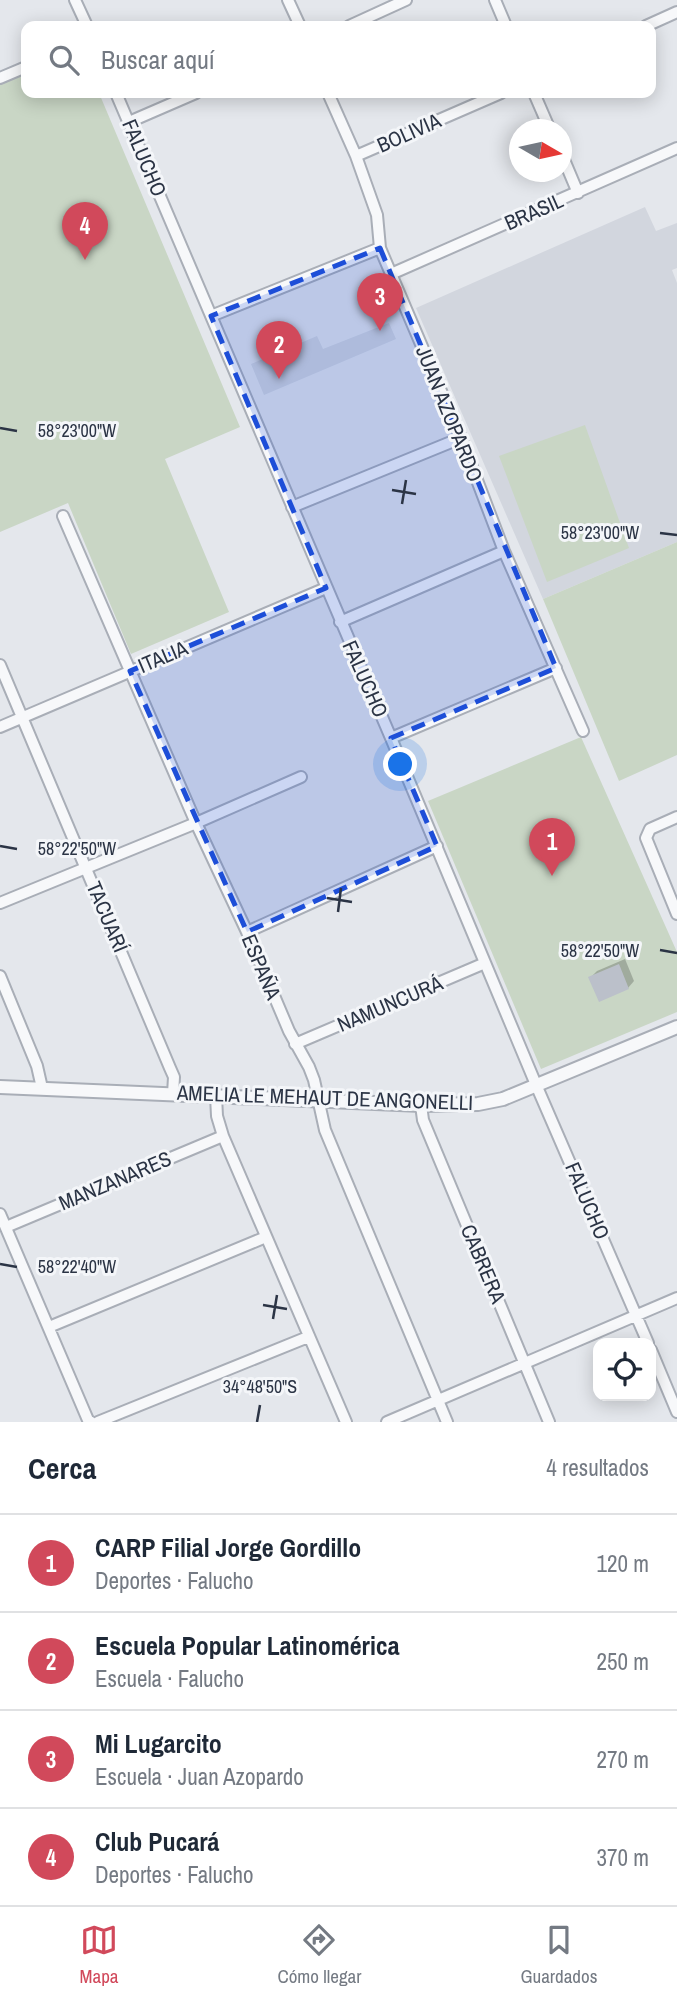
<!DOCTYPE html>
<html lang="es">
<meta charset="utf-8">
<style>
body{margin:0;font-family:"Archivo Narrow",sans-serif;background:#f6f6f7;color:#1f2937}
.controls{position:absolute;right:21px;bottom:21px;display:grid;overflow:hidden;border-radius:14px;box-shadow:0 4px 18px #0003}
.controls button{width:63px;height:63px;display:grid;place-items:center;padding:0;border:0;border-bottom:2px solid #e0e1e3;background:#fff;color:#1f2937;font:35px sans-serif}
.compass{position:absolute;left:509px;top:119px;width:63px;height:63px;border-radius:50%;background:#fff;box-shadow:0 4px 18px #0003;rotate:99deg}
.you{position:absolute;left:401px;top:765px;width:24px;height:24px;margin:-18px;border:5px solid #fff;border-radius:50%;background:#1a73e8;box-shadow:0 0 0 10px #1a73e833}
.badge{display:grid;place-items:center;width:46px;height:46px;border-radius:50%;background:#d1495b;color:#fff;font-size:23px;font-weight:700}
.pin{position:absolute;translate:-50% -58px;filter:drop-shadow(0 2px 4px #0008)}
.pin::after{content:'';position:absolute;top:37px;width:24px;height:21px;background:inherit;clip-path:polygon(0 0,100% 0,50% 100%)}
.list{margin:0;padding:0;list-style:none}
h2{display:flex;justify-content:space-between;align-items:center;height:91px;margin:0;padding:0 28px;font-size:30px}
h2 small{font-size:23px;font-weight:400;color:#747a83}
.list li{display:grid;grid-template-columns:46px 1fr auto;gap:21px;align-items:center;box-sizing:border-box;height:98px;padding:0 28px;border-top:2px solid #e0e1e3}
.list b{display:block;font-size:26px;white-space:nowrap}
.list p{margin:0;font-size:23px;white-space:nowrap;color:#747a83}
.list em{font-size:23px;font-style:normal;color:#747a83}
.icon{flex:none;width:38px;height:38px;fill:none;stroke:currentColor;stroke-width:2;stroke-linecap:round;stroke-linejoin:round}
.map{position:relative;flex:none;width:677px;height:1422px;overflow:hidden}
.search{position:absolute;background:#fff;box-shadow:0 4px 18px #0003;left:21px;right:21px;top:21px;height:77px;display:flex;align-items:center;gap:18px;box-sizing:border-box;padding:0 24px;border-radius:14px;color:#747a83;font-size:26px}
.sheet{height:483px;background:#fff}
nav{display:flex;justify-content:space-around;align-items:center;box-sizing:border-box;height:98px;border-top:2px solid #e0e1e3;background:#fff;font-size:19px;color:#747a83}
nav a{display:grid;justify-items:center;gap:4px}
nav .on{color:#d1495b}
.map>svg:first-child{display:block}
</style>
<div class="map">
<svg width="677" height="1422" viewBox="0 0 677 1422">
<rect width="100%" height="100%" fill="#e4e7ec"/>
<!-- built -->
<path fill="#d2d6de" d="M 645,207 L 656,231 L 677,223 L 677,268 L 672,270 L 677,283 L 677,542 L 543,599 L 416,308 Z
M 389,323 L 396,339 L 264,395 L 251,364 L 317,336 L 323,349 Z"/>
<!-- green -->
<path fill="#c9d6c5" d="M 26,67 L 26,93 L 99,93 L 240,427 L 165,459 L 229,612 L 131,654 L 68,503 L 0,532 L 0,78 Z
M 585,425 L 629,548 L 547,582 L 499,456 Z
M 677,542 L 677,755 L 619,781 L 543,599 Z
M 581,737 L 677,952 L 677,1012 L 541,1069 L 428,801 Z"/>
<!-- shadow -->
<path fill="#0003" d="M 625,959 L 634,981 L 628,988 L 591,977 L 597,971 Z"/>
<!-- building -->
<path fill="#bbc0ca" d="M 619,964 L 629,989 L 599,1002 L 588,977 Z"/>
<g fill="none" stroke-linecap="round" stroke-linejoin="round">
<!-- minor casing -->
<g stroke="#a9aeb7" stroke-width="14">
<path id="minor" d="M 75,0 L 87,26
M 288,0 L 300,26
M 495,0 L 506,26
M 349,26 L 406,0
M 646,26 L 677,12
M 0,78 L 26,67
M 116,93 L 391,738 L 537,1087 L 648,1343
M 328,93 L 356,156 L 377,215 L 380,248 L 461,438 L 504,551 L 583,731
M 534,93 L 550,130
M 129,122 L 196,93
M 562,155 L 578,193
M 356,156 L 501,93
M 391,274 L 677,148
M 211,316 L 380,248
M 292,507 L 461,438
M 63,516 L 196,823 L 247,932 L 289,1031 L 309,1067 L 314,1080 L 325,1130 L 447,1422
M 340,622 L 504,551
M 0,665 L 170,1068 L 174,1077 L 173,1094
M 0,727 L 326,588
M 391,738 L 556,668
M 677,817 L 650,829 L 646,838 L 677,914
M 0,903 L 196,823 L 301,777
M 247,932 L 437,846
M 0,976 L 37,1066 L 42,1088
M 295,1044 L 485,963
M 216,1096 L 217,1116 L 223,1136 L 346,1422
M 421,1105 L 423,1120 L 549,1422
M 0,1214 L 88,1420 L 91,1422
M 6,1227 L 223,1136
M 49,1327 L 266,1237
M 651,1350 L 677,1412
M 98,1422 L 308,1337
M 387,1422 L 677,1298"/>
</g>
<!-- tertiary casing -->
<g stroke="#a9aeb7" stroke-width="16">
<path id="tertiary" d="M 0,1087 L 421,1105 L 478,1104 L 503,1099 L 677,1027"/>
</g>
<!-- minor -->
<use href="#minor" stroke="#f7f8fa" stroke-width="10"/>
<!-- tertiary -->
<use href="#tertiary" stroke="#f7f8fa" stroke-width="12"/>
</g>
<!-- marked area -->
<path fill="#1d4ed8" fill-opacity="0.2" stroke="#1d4ed8" stroke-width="5" stroke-dasharray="14 9" stroke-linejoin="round" d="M 380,248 L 556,668 L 391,738 L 437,846 L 247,932 L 130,671 L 326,588 L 211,316 Z"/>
<!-- ticks -->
<path fill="none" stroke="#2b3445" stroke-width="2.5" d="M 0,428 L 17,431M 392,490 L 416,494M 402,504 L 406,480M 660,533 L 677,535M 0,846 L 17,849M 327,898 L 352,902M 338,912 L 341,888M 660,950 L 677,953M 0,1264 L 17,1267M 263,1305 L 287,1309M 273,1319 L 277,1295M 257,1422 L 260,1405"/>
<g text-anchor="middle" stroke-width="6" stroke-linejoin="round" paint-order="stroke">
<!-- street labels -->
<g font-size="21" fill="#2b3445" stroke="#f4f6f9">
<text transform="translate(409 133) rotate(-24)" y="7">BOLIVIA</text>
<text transform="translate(144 158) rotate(67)" y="7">FALUCHO</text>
<text transform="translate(534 212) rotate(-24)" y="7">BRASIL</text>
<text transform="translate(449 414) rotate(68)" y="7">JUAN AZOPARDO</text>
<text transform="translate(163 657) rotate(-23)" y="7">ITALIA</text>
<text transform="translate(365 679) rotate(66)" y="7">FALUCHO</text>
<text transform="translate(107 917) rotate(67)" y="7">TACUARÍ</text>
<text transform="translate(261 967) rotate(67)" y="7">ESPAÑA</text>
<text transform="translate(390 1004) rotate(-23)" y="7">NAMUNCURÁ</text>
<text transform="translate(325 1098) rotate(2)" y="7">AMELIA LE MEHAUT DE ANGONELLI</text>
<text transform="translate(115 1181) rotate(-23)" y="7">MANZANARES</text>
<text transform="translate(587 1201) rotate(67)" y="7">FALUCHO</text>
<text transform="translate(483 1264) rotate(67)" y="7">CABRERA</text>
</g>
</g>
<g font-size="18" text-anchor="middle" fill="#2b3445" stroke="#f4f6f9" stroke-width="6" stroke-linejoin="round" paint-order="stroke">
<text x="77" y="437">58°23'00"W</text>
<text x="600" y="539">58°23'00"W</text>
<text x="77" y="855">58°22'50"W</text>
<text x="600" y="957">58°22'50"W</text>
<text x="77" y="1273">58°22'40"W</text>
<text x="260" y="1393">34°48'50"S</text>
</g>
</svg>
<div class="controls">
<button><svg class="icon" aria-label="locate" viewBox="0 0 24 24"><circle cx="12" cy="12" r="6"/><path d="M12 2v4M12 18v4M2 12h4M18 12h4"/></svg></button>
</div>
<svg class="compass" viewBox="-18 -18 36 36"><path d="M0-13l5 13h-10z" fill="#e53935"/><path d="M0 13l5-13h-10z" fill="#747a83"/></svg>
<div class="you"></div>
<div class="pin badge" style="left:552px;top:876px">1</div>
<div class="pin badge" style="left:279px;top:379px">2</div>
<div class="pin badge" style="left:380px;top:331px">3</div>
<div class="pin badge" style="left:85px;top:260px">4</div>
<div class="search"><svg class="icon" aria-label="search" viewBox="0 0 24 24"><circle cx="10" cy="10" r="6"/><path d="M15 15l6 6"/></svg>Buscar aquí</div>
</div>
<section class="sheet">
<h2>Cerca<small>4 resultados</small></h2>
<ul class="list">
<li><span class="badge">1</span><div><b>CARP Filial Jorge Gordillo</b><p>Deportes · Falucho</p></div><em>120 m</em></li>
<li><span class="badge">2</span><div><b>Escuela Popular Latinomérica</b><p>Escuela · Falucho</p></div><em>250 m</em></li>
<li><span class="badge">3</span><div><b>Mi Lugarcito</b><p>Escuela · Juan Azopardo</p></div><em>270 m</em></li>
<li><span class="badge">4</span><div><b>Club Pucará</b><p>Deportes · Falucho</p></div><em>370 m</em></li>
</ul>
</section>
<nav>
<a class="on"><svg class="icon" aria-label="map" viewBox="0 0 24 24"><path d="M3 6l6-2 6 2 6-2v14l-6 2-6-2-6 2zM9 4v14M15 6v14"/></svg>Mapa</a>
<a><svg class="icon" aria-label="directions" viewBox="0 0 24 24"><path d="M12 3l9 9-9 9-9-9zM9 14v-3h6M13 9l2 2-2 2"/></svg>Cómo llegar</a>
<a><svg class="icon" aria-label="saved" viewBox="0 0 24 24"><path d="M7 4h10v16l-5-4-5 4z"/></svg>Guardados</a>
</nav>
